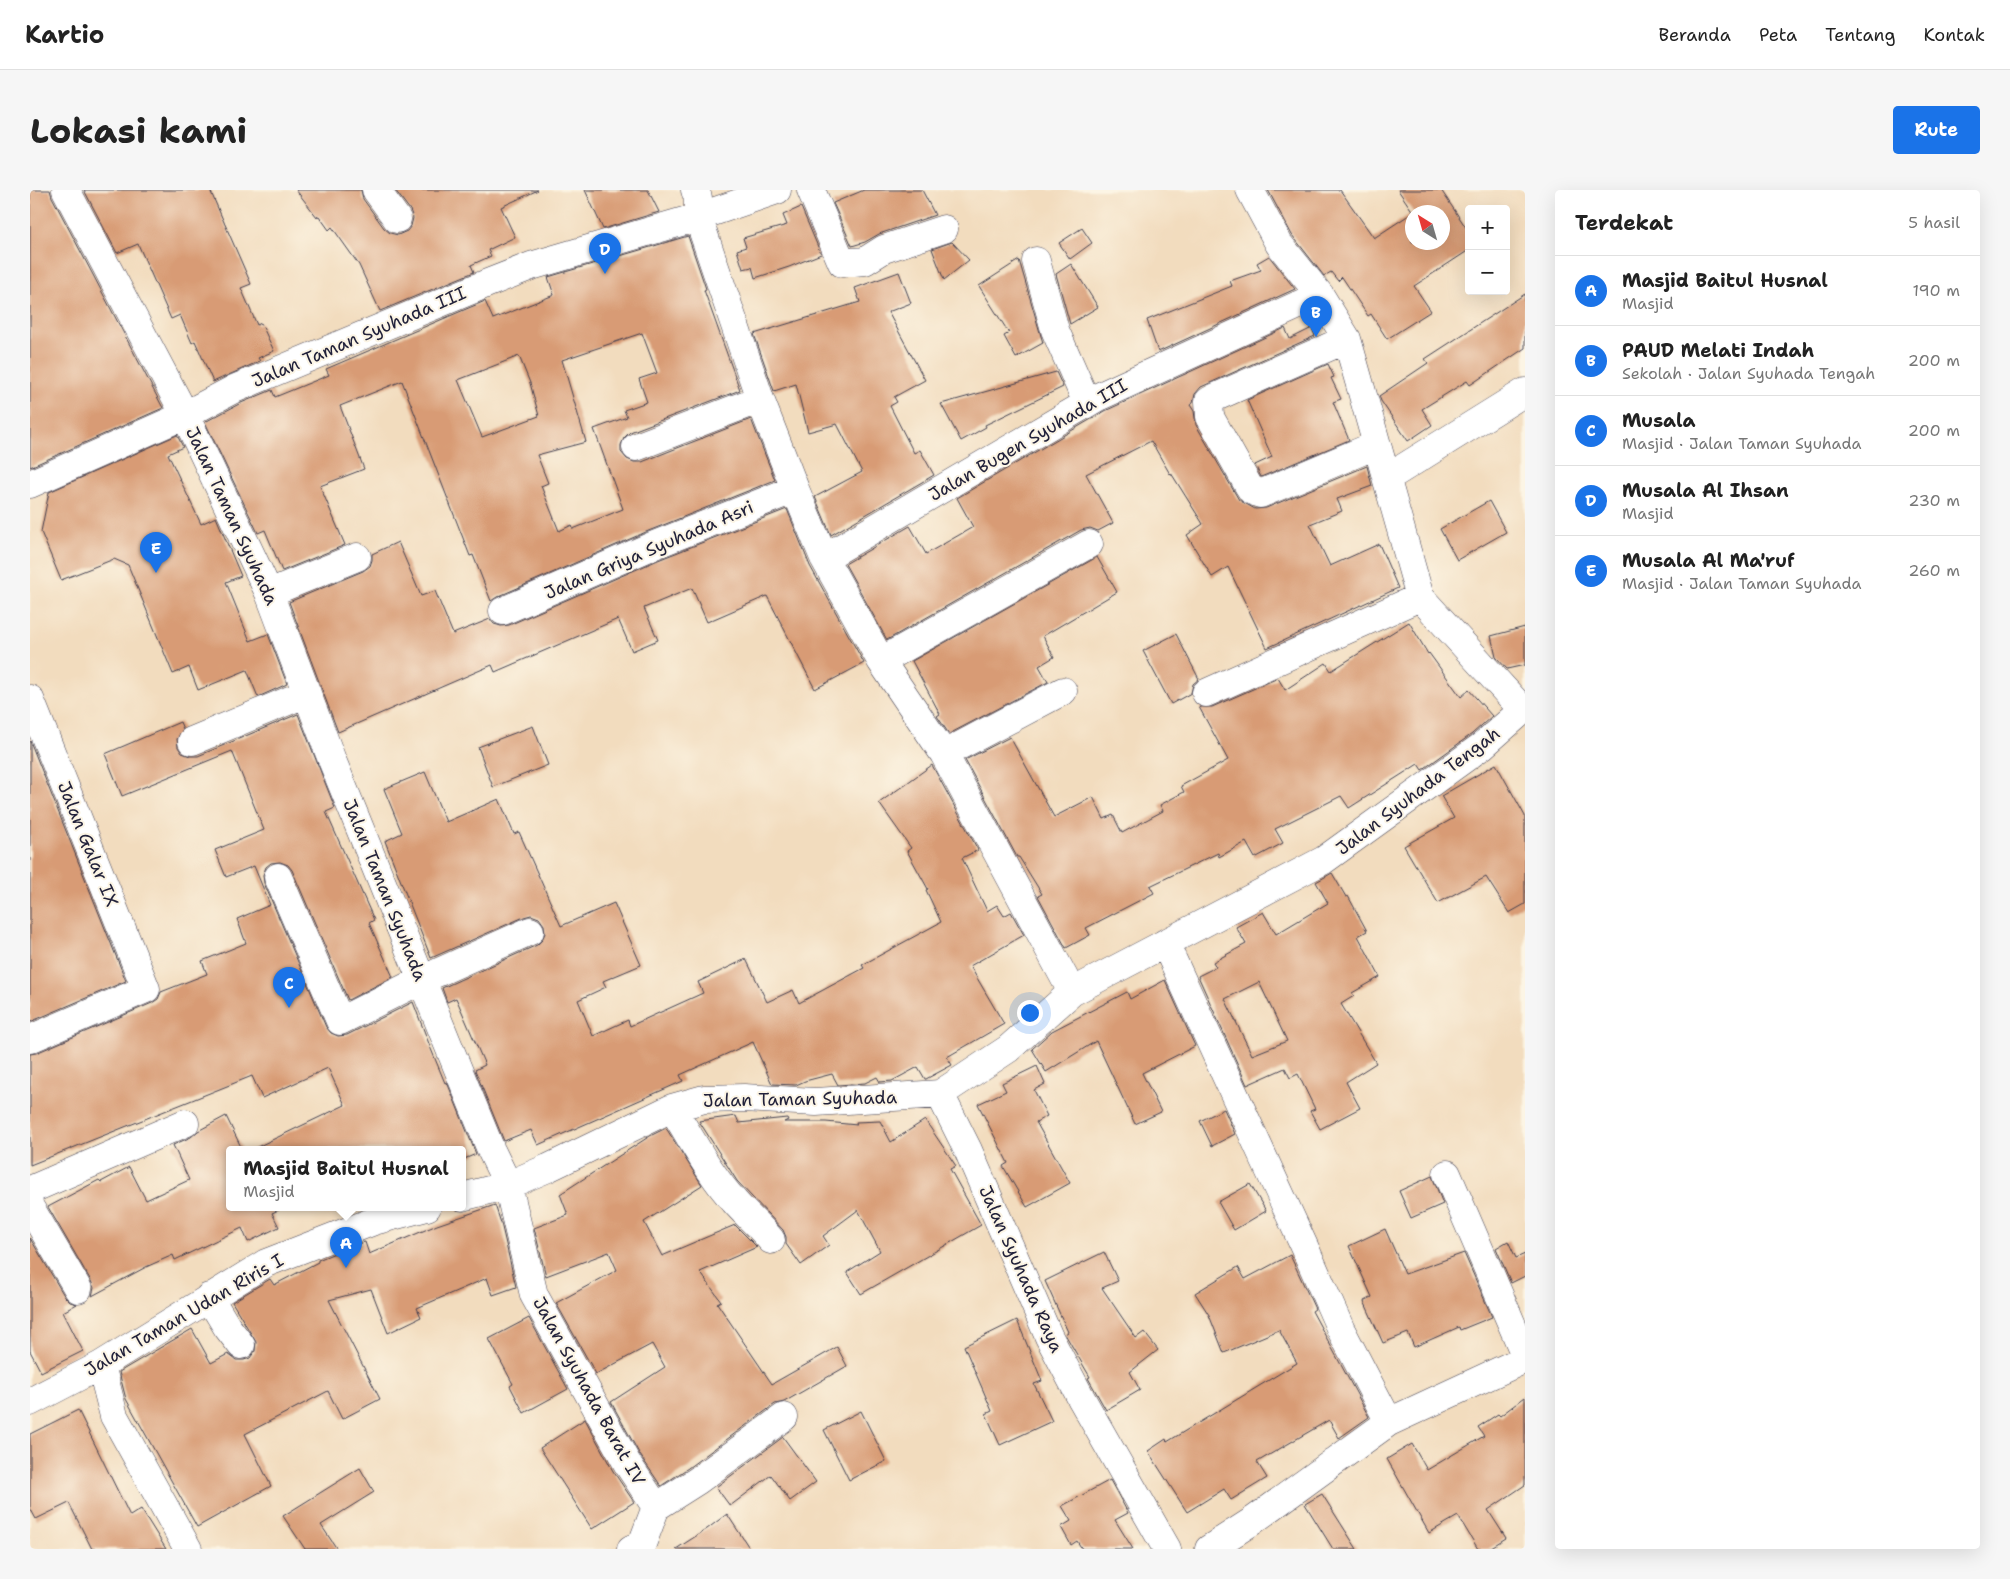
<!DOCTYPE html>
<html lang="id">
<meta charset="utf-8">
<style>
body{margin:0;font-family:"Shantell Sans",sans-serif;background:#f6f6f6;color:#222}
.controls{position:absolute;right:15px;top:15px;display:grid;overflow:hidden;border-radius:5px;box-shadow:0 5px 20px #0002}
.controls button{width:45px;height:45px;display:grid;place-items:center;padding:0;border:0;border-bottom:1px solid #e0e0e0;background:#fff;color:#222;font:25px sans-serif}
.compass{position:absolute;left:1375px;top:15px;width:45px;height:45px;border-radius:50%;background:#fff;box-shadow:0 5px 20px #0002;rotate:323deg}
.you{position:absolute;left:999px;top:822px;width:18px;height:18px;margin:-12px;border:4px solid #fff;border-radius:50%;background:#1a73e8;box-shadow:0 0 0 8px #1a73e833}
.badge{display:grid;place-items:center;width:32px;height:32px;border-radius:50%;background:#1a73e8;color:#fff;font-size:16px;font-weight:700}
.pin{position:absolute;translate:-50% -41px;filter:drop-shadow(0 1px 2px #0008)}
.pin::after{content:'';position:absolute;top:26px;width:18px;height:15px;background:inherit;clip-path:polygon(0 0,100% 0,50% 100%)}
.popup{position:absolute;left:196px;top:956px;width:240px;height:65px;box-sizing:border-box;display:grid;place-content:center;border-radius:5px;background:#fff;filter:drop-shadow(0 1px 4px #0005);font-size:16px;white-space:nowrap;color:#767676}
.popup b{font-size:19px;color:#222}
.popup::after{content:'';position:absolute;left:50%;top:100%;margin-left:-10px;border:10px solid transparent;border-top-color:#fff}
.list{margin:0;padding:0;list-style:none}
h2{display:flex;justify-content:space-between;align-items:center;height:65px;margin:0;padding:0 20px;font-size:21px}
h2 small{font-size:16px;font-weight:400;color:#767676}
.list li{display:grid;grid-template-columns:32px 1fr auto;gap:15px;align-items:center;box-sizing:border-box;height:70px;padding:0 20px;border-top:1px solid #e0e0e0}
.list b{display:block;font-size:19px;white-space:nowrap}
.list p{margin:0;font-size:16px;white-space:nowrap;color:#767676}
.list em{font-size:16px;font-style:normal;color:#767676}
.map{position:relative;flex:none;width:1495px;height:1359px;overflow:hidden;border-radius:5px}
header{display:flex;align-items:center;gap:30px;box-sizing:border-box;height:70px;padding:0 25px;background:#fff;border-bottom:1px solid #e0e0e0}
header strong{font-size:24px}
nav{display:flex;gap:28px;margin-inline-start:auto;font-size:18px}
.intro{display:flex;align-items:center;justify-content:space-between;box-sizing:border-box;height:120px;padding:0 30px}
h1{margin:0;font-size:35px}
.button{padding:12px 22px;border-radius:5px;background:#1a73e8;color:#fff;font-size:18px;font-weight:700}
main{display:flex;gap:30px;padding:0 30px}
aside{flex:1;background:#fff;border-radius:5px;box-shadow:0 5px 20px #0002}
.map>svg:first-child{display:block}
</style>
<header>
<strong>Kartio</strong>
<nav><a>Beranda</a><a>Peta</a><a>Tentang</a><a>Kontak</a></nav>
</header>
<div class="intro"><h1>Lokasi kami</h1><a class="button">Rute</a></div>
<main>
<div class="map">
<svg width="1495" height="1359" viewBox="0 0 1495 1359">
<rect width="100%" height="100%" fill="#fcf5e5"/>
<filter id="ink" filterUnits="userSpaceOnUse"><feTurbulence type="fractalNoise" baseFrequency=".02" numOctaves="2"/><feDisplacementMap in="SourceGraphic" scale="10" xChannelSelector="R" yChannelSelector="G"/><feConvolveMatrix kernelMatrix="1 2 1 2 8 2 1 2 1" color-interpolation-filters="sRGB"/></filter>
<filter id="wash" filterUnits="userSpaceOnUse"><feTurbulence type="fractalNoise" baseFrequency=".0096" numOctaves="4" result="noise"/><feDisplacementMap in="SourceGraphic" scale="20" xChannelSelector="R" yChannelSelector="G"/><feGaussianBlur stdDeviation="1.12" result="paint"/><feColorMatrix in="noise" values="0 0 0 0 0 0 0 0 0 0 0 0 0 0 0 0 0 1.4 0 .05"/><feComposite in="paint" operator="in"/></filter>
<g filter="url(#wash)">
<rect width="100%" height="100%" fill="#f2dcbe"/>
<g id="blocks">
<!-- building -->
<path fill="#d89b75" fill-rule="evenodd" d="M 0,0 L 20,0 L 22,7 L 133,218 L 0,277 Z
M 54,0 L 180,0 L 221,94 L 211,98 L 227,135 L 231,133 L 244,161 L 228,168 L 230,171 L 183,192 L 165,151 L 162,153 L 150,125 L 141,129 L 108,54 L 87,63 Z
M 266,0 L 331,0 L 333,9 L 354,38 L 360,43 L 368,45 L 377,41 L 381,36 L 383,28 L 380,20 L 365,0 L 508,0 L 471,17 L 485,47 L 458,60 L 461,66 L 441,75 L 444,82 L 350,121 L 329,75 L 302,37 L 299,40 L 289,26 L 287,27 Z
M 555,0 L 618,0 L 629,22 L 573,39 Z
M 834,0 L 892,0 L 905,25 L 849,44 L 835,52 L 822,56 L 803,13 Z
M 1238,0 L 1310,0 L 1344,48 L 1382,23 L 1382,52 L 1412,52 L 1412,22 L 1383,22 L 1368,0 L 1411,0 L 1439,42 L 1439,60 L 1384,96 L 1401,121 L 1357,149 L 1341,124 L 1338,126 L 1312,87 L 1308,91 L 1301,82 L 1294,86 L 1262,45 Z
M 771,17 L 791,64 L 759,77 L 725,88 L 722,77 L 713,79 L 707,60 L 716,57 L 713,48 L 757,35 L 753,25 Z
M 1052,38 L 1062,53 L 1040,69 L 1029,53 Z
M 658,46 L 676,99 L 674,100 L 710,200 L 600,242 L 594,248 L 591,255 L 591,262 L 597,269 L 604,272 L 612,272 L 721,229 L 745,290 L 616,342 L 467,407 L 461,411 L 443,365 L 440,366 L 372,191 L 310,216 L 334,279 L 290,296 L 315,355 L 252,381 L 235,340 L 228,343 L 175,232 L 211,213 L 242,200 L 245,207 L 299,185 L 296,179 L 455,111 L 463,129 L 524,105 L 518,87 ZM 612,143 L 627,183 L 609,189 L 617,212 L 594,220 L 597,227 L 564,239 L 593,319 L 543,339 L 542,335 L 529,341 L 511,296 L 518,293 L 507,265 L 556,252 L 532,170 ZM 489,166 L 500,193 L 509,226 L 452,247 L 428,190 Z
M 922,52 L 939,70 L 914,90 L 902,59 Z
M 1239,66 L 1265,99 L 1128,162 L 1117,130 L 1202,96 L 1200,91 L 1231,80 L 1227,73 Z
M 989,70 L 1013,153 L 986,168 L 974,146 L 979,143 L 949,96 Z
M 1041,74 L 1068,117 L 1040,134 L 1026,84 Z
M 869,82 L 881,113 L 858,122 L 895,190 L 864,207 L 867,212 L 860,216 L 884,263 L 890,260 L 904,285 L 801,345 L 785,307 L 832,282 L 807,234 L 778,242 L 766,194 L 744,201 L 724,144 L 830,112 L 825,98 Z
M 1495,104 L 1495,158 L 1440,195 L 1437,191 L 1392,219 L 1402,235 L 1378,251 L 1351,211 L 1349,206 L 1398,173 L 1395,169 Z
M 1255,138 L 1260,149 L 1282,138 L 1285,146 L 1171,197 L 1165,204 L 1163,213 L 1160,215 L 1164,221 L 1166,235 L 1209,310 L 1225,319 L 1236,318 L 1337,276 L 1342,296 L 1307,309 L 1312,321 L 1280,334 L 1300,376 L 1349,354 L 1368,398 L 1237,458 L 1198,377 L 1182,387 L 1157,345 L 1173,334 L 1141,283 L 1140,284 L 1121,251 L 1056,284 L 1083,333 L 1068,341 L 1060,338 L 1051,340 L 857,450 L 815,374 L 880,336 L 896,364 L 943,337 L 927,308 L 1075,221 Z
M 1298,174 L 1304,187 L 1301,188 L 1311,209 L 1303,212 L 1319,250 L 1231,287 L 1225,275 L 1242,267 L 1217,210 Z
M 1026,182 L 1033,197 L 955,235 L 956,237 L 931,251 L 911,214 Z
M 147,245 L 153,257 L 138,264 L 171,334 L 186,327 L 211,386 L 196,392 L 220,451 L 238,444 L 257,494 L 228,507 L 217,480 L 168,500 L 159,477 L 143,484 L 98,375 L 84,369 L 31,390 L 11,342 L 19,302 Z
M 1459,311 L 1476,342 L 1427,370 L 1410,339 Z
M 757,319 L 780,376 L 834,473 L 785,499 L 737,406 L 677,432 L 662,398 L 614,418 L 628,450 L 602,461 L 588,429 L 465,482 L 462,475 L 308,542 L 259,412 L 333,381 L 340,376 L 342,370 L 342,364 L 368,352 L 391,406 L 405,401 L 423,444 L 460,429 L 464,434 L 471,436 L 479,435 L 628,370 Z
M 1067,367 L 1087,402 L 1013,446 L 1024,467 L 1009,476 L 1018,492 L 919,544 L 907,526 L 910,524 L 882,471 Z
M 1379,432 L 1398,464 L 1399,463 L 1431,507 L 1439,500 L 1462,526 L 1442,544 L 1392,580 L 1388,574 L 1319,618 L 1311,606 L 1245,639 L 1253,653 L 1225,668 L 1216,652 L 1189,667 L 1188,663 L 1120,696 L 1124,703 L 1056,738 L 1060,745 L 1036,758 L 1008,706 L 1012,704 L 989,667 L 987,667 L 935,570 L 980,547 L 1024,627 L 1063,607 L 1074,629 L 1083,625 L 1092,643 L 1133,621 L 1130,615 L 1154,602 L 1151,596 L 1198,570 L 1169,517 L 1182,517 L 1248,488 L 1255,500 L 1296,473 L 1301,481 Z
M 1495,437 L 1495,475 L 1477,479 L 1466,467 L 1461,446 Z
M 1146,444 L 1169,489 L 1163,494 L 1161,503 L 1141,514 L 1113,461 Z
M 268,524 L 305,618 L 296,622 L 344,730 L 339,733 L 363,787 L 318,810 L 262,680 L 258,675 L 250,672 L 241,673 L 236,677 L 233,685 L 234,693 L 296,837 L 301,843 L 308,846 L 317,845 L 383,812 L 401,859 L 415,893 L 417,892 L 446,964 L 432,970 L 432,959 L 223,959 L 315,915 L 298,878 L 232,908 L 222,886 L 0,975 L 0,864 L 6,863 L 122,813 L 128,809 L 131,802 L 177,784 L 172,771 L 216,753 L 207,729 L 240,715 L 224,676 L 196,687 L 185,660 L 234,640 L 202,561 L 92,606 L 75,564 L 150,532 L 153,539 L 147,549 L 148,557 L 152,563 L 160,566 L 168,566 Z
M 503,536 L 518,575 L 463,597 L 448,557 Z
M 0,551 L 96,791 L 0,832 Z
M 1466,574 L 1495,626 L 1495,714 L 1479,723 L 1456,687 L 1408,713 L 1374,656 L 1424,628 L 1411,606 Z
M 902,575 L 948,660 L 932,668 L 957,721 L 967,715 L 974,726 L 981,722 L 994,745 L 940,776 L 974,834 L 917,867 L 922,875 L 896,889 L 895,889 L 888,877 L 862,891 L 850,892 L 847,887 L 835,893 L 808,895 L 802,884 L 775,891 L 766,895 L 742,894 L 723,852 L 650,885 L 653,891 L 508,955 L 501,940 L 474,951 L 445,880 L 455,875 L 426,808 L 417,812 L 412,798 L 507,755 L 512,750 L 515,743 L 514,735 L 509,728 L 501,725 L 494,727 L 401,768 L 355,651 L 372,643 L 354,599 L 395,582 L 416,632 L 469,609 L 484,644 L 489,642 L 531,736 L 584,713 L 611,775 L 573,791 L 576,797 L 548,810 L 563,846 L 598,830 L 600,836 L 673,803 L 668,792 L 716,769 L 737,812 L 763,800 L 769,813 L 834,778 L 832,775 L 911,732 L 896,700 L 898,699 L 877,661 L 881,658 L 849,613 Z
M 1302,683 L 1316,707 L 1318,706 L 1337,741 L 1328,746 L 1350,787 L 1322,803 L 1324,806 L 1311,814 L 1346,873 L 1316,892 L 1330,918 L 1290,939 L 1280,921 L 1285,919 L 1268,884 L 1260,888 L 1255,878 L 1217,895 L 1168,786 L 1186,777 L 1183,772 L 1216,754 L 1206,737 L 1233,722 L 1246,744 L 1298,713 L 1286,692 ZM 1229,792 L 1257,851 L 1222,865 L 1195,809 Z
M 1135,790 L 1165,856 L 1112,883 L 1131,922 L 1105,934 L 1066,851 L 1016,882 L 1002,859 L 1022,841 L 1097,802 L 1100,809 Z
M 1007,876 L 1015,894 L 1004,900 L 1017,926 L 1006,932 L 1040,993 L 997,1017 L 973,976 L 978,973 L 948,914 L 976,901 L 972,893 Z
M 1194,919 L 1205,944 L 1182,956 L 1170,931 Z
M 196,926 L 212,959 L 200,959 L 200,1017 L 255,1017 L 242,1023 L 249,1037 L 218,1052 L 212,1038 L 145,1070 L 143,1065 L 116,1077 L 62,1106 L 64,1098 L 61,1091 L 18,1017 L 69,990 L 71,992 L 99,977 L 116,1010 L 159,990 L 143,955 L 161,947 L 168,941 Z
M 706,926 L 709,933 L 757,928 L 758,930 L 754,932 L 796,932 L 827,935 L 826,932 L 850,931 L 861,952 L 895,930 L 926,976 L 920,979 L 951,1035 L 831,1104 L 817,1082 L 850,1061 L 828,1020 L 793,1046 L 799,1055 L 771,1075 L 756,1054 L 756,1047 L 753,1040 L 707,991 L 669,931 Z
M 636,938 L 672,995 L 614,1032 L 632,1066 L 705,1035 L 727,1057 L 670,1082 L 691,1111 L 687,1113 L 742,1194 L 807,1157 L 817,1176 L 754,1212 L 745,1214 L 658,1278 L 631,1296 L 610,1265 L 581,1212 L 635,1177 L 622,1154 L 566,1184 L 526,1113 L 587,1080 L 579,1062 L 516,1086 L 504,1038 L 538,1025 L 530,1004 L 620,946 Z
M 1402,986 L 1413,1014 L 1381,1028 L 1369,1001 Z
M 1220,994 L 1236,1021 L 1204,1040 L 1188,1012 Z
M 465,1015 L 471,1033 L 486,1097 L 463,1105 L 457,1088 L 387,1118 L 391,1127 L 358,1143 L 341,1099 L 299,1110 L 350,1209 L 312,1229 L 298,1201 L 215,1244 L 241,1296 L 167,1337 L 96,1209 L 89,1182 L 162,1139 L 181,1173 L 198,1164 L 206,1170 L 214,1170 L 220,1168 L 225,1161 L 226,1152 L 202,1112 L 240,1089 L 244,1095 L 288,1072 L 288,1070 L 327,1054 L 335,1052 L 339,1064 L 407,1035 Z
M 1355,1039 L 1375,1084 L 1434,1063 L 1462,1127 L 1430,1140 L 1429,1137 L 1384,1157 L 1378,1143 L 1353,1153 L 1334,1111 L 1342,1107 L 1319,1056 Z
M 0,1048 L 35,1107 L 40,1112 L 47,1114 L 33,1122 L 53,1161 L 11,1182 L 0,1161 Z
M 1478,1051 L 1486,1068 L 1495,1064 L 1495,1086 L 1481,1093 L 1466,1058 Z
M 1074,1062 L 1088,1091 L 1072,1098 L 1106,1148 L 1114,1142 L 1128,1160 L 1100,1182 L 1110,1200 L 1076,1220 L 1058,1188 L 1060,1187 L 1035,1144 L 1038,1142 L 1015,1091 Z
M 1260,1065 L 1285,1119 L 1282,1121 L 1339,1227 L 1309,1248 L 1299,1230 L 1227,1272 L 1237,1288 L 1201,1310 L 1194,1299 L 1157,1322 L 1118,1261 L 1136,1249 L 1137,1252 L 1267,1173 L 1249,1140 L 1194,1163 L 1179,1125 L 1165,1103 L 1208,1077 L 1215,1089 Z
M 499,1128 L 538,1199 L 494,1223 L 480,1196 L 483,1194 L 459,1149 Z
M 987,1130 L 1012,1191 L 1004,1194 L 1022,1231 L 970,1255 L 956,1224 L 962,1221 L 934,1156 Z
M 1495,1207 L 1495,1295 L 1458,1320 L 1476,1348 L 1458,1359 L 1448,1359 L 1428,1326 L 1399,1343 L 1357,1269 L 1382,1254 L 1397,1280 L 1454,1246 L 1448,1237 L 1468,1224 L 1470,1226 Z
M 48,1220 L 100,1326 L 111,1319 L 136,1359 L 62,1359 L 39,1313 L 6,1329 L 0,1318 L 0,1244 Z
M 831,1221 L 856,1271 L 819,1290 L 794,1240 Z
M 555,1229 L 583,1281 L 604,1312 L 562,1339 L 510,1258 Z
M 753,1247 L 786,1292 L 760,1311 L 741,1285 L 700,1316 L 686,1297 Z
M 330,1278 L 344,1302 L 291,1335 L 307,1359 L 275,1359 L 253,1326 Z
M 1080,1290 L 1098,1323 L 1085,1330 L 1103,1359 L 1052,1359 L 1047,1351 L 1041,1355 L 1031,1337 L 1041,1331 L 1032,1316 Z
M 1292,1304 L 1327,1359 L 1303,1359 L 1275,1314 Z
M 697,1324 L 720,1359 L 646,1359 L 677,1339 Z"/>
</g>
</g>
<g filter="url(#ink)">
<use href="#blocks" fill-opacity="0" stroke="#413e4f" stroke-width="1"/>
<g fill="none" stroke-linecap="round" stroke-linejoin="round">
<!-- minor casing -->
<g stroke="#413e4f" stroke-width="29">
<path id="minor" d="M 36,0 L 155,225 L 239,403 L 302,570 L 461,960 L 478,995 L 518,978 L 642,918 L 674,909 L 714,908 L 786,912 L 910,904 L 978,859 L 1042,802 L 914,564 L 851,471 L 794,368 L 765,299 L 730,209 L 668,27 L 668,8 L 665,0
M 346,0 L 367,29
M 781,0 L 812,73 L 835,71 L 854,59 L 914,39
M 1006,71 L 1025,140 L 1057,213
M 1317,149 L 1186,207 L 1179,211 L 1180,227 L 1218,295 L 1222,301 L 1230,304 L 1346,255
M 606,257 L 730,209
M 1357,288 L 1495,202
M 0,294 L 155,225 L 204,199 L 458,93 L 501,76 L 668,27 L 747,0
M 794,368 L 1068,207 L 1290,105
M 239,403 L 327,367
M 473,421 L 622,356 L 765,299
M 851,471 L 1059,354
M 1176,503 L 1390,407
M 0,509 L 116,799 L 0,849
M 162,551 L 277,503
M 914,564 L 1033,501
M 248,687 L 310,831 L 391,790 L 500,741
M 1135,753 L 1274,1056 L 1311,1140 L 1359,1232
M 1042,802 L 1294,670 L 1452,556 L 1493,520 L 1390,407 L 1317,149 L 1290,105 L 1249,54 L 1220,0
M 910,904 L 938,960 L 1019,1147 L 1051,1208 L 1137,1359
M 642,918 C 662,949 679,984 704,1011 C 716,1025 729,1035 741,1050
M 1417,984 L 1495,1165
M 0,1000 L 155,933
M 432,1007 L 478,995 L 504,1105 L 597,1273 L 626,1317
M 0,1017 L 48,1099
M 179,1107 L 197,1137 L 211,1155
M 71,1175 L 84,1226 L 158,1359
M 0,1212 L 71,1175 L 236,1073 L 344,1031 L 397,1017
M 601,1359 L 612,1354 L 626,1317 L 667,1291 L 754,1227
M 1179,1359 L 1221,1332 L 1359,1232 L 1495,1169"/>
</g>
<!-- minor -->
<use href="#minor" stroke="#fff" stroke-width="28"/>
</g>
</g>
<g text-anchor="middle" stroke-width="4" stroke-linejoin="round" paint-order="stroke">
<!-- street labels -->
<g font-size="18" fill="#22223b" stroke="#fcf5e5">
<text transform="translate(329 147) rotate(-23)" y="6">Jalan Taman Syuhada III</text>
<text transform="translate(998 250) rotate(-30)" y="6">Jalan Bugen Syuhada III</text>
<text transform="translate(202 326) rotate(65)" y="6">Jalan Taman Syuhada</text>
<text transform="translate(619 360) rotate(-23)" y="6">Jalan Griya Syuhada Asri</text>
<text transform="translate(1388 601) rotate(-37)" y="6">Jalan Syuhada Tengah</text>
<text transform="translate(58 654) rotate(68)" y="6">Jalan Galar IX</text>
<text transform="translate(355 700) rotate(68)" y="6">Jalan Taman Syuhada</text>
<text transform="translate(770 909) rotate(-1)" y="6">Jalan Taman Syuhada</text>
<text transform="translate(991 1079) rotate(66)" y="6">Jalan Syuhada Raya</text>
<text transform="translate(154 1125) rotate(-30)" y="6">Jalan Taman Udan Riris I</text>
<text transform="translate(559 1201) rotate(61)" y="6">Jalan Syuhada Barat IV</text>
</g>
</g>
</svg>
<div class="controls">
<button>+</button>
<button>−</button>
</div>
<svg class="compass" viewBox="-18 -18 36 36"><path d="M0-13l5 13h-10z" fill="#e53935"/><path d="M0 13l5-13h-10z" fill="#767676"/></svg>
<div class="you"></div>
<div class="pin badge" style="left:316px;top:1078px">A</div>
<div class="popup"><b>Masjid Baitul Husnal</b>Masjid</div>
<div class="pin badge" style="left:1286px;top:147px">B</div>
<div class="pin badge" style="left:259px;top:818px">C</div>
<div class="pin badge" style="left:575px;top:84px">D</div>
<div class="pin badge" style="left:126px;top:383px">E</div>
</div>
<aside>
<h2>Terdekat<small>5 hasil</small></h2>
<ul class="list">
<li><span class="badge">A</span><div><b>Masjid Baitul Husnal</b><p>Masjid</p></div><em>190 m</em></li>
<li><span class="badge">B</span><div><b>PAUD Melati Indah</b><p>Sekolah · Jalan Syuhada Tengah</p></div><em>200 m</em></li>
<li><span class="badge">C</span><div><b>Musala</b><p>Masjid · Jalan Taman Syuhada</p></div><em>200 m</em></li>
<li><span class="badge">D</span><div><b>Musala Al Ihsan</b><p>Masjid</p></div><em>230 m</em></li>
<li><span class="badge">E</span><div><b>Musala Al Ma'ruf</b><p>Masjid · Jalan Taman Syuhada</p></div><em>260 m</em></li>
</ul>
</aside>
</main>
